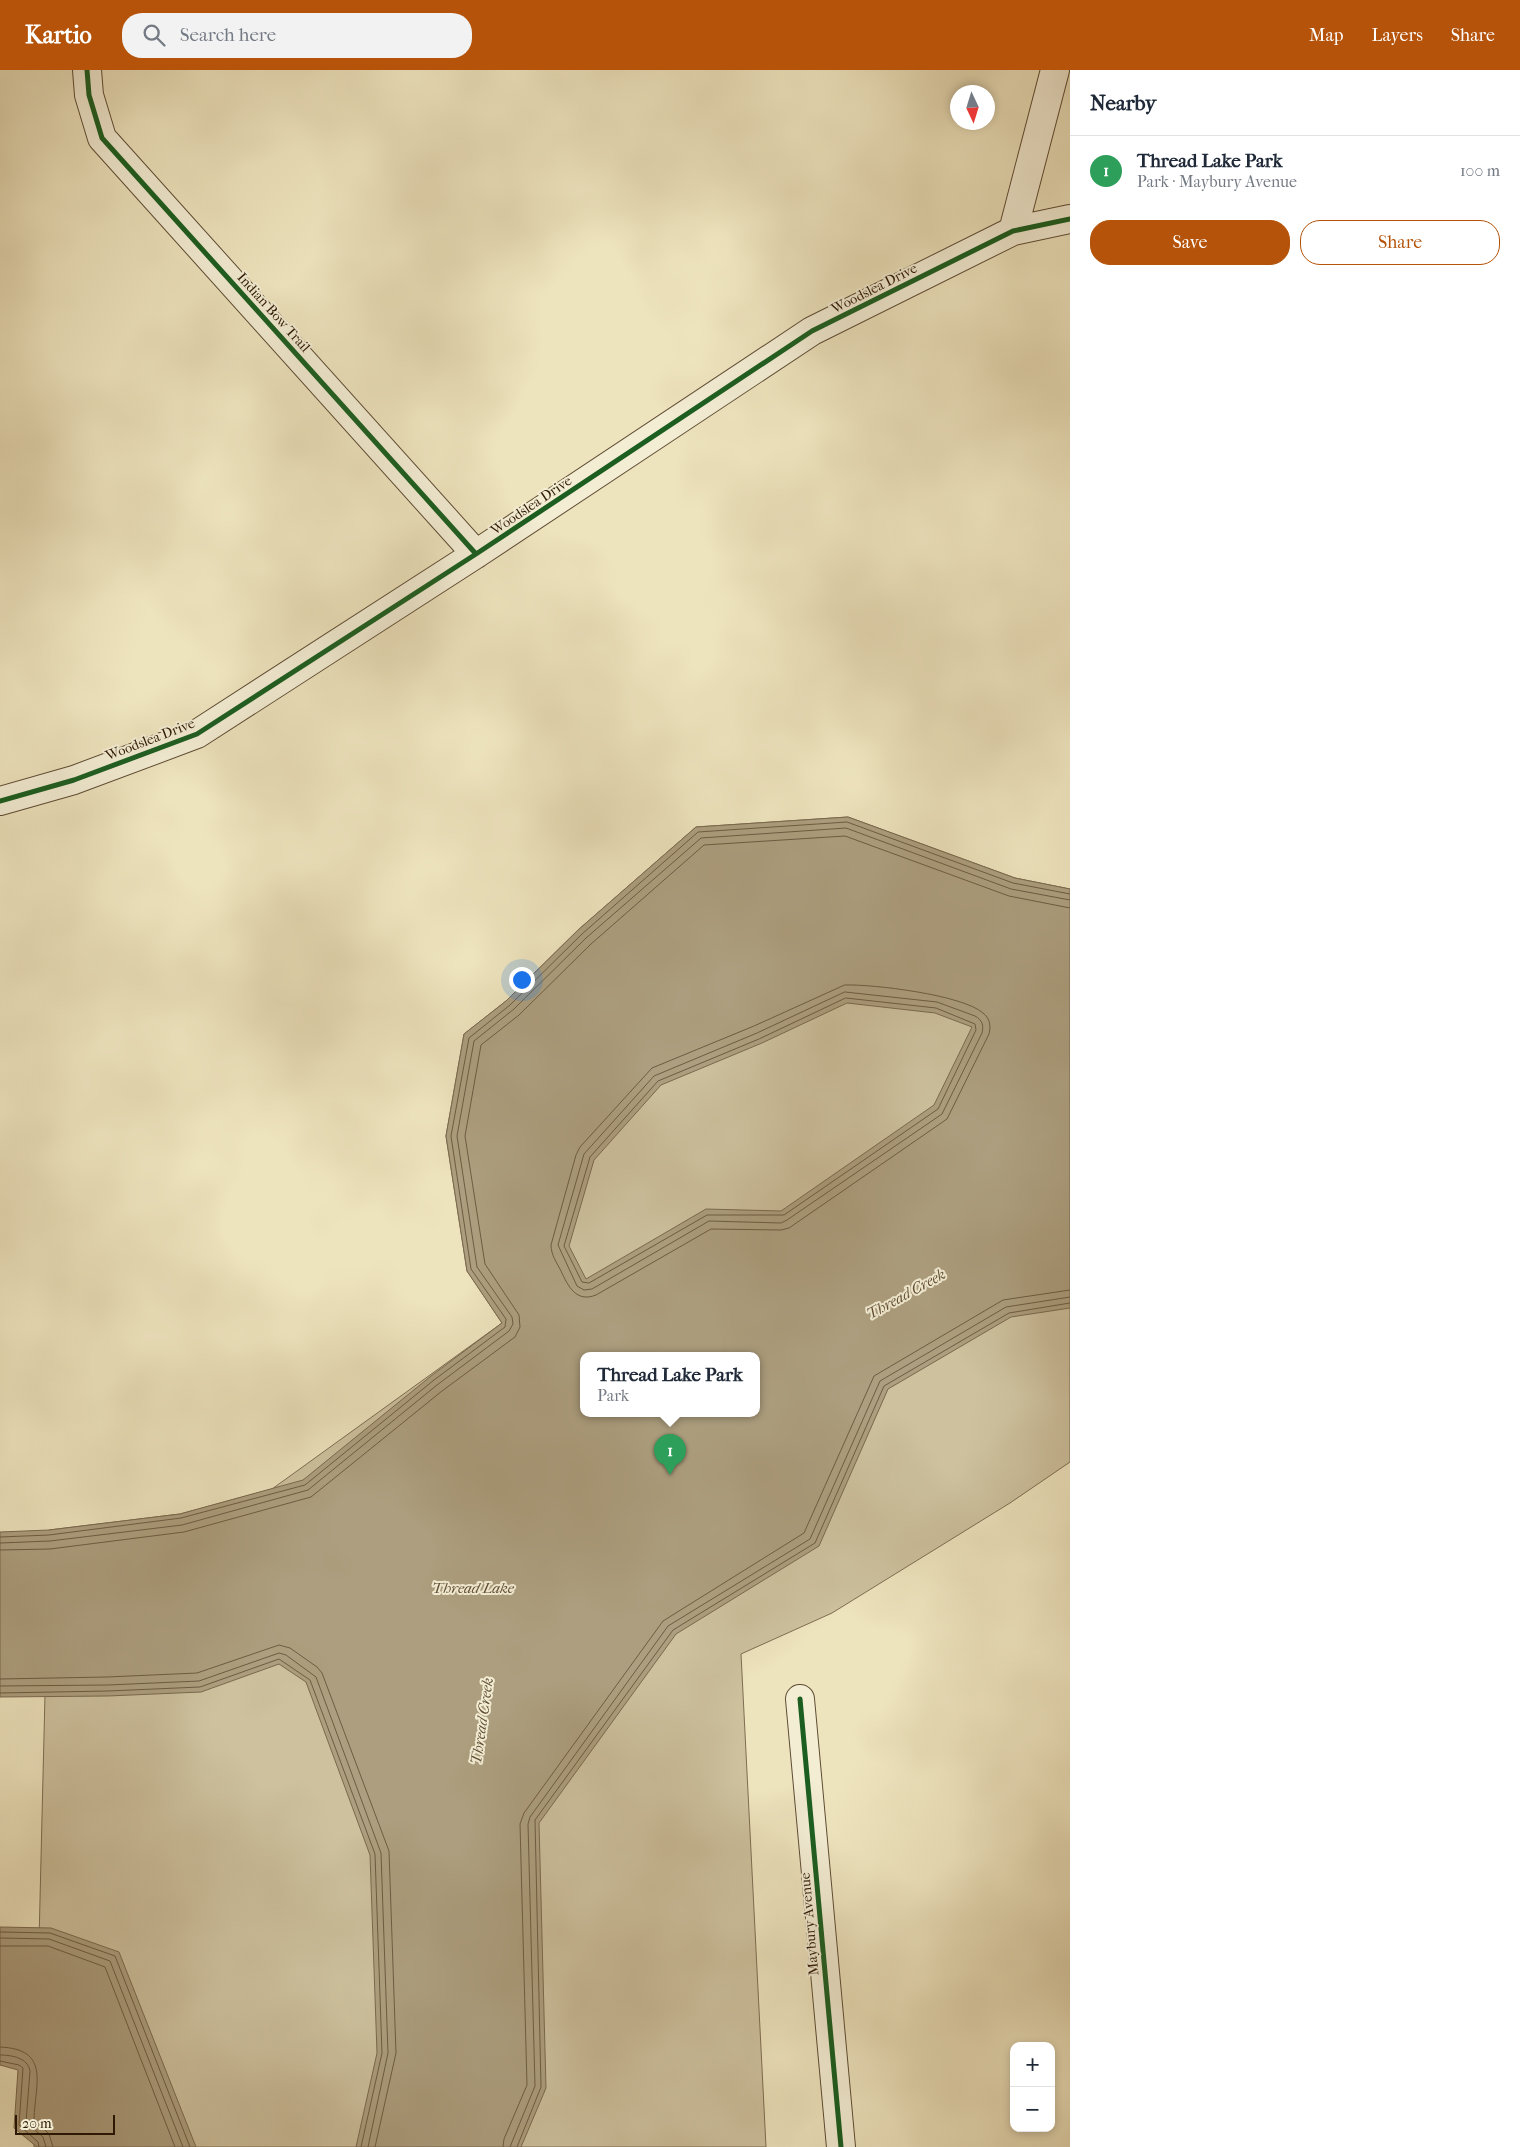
<!DOCTYPE html>
<meta charset="utf-8">
<style>
body{margin:0;font-family:"IM FELL French Canon",serif;background:#f2f2f3;color:#1f2937}
.controls{position:absolute;right:15px;bottom:15px;display:grid;overflow:hidden;border-radius:10px;box-shadow:0 2px 8px #0003}
.controls button{width:45px;height:45px;display:grid;place-items:center;padding:0;border:0;border-bottom:1px solid #e0e1e3;background:#fff;color:#1f2937;font:25px sans-serif}
.compass{position:absolute;left:950px;top:15px;width:45px;height:45px;border-radius:50%;background:#fff;box-shadow:0 2px 8px #0003;rotate:176deg}
.scale{position:absolute;left:15px;bottom:12px;width:100px;box-sizing:border-box;padding-left:5px;border:2px solid #2e1905;border-top:0;font-size:14px;line-height:18px;white-space:nowrap;color:#2e1905;-webkit-text-stroke:4px #f3edd4;paint-order:stroke}
.you{position:absolute;left:521px;top:909px;width:18px;height:18px;margin:-12px;border:4px solid #fff;border-radius:50%;background:#1a73e8;box-shadow:0 0 0 8px #1a73e833}
.badge{display:grid;place-items:center;width:32px;height:32px;border-radius:50%;background:#b45309;color:#fff;font-size:16px;font-weight:700}
.pin{position:absolute;translate:-50% -41px;filter:drop-shadow(0 1px 2px #0008)}
.pin::after{content:'';position:absolute;top:26px;width:18px;height:15px;background:inherit;clip-path:polygon(0 0,100% 0,50% 100%)}
.popup{position:absolute;left:580px;top:1282px;width:180px;height:65px;box-sizing:border-box;display:grid;place-content:center;border-radius:10px;background:#fff;filter:drop-shadow(0 1px 4px #0005);font-size:16px;white-space:nowrap;color:#747a83}
.popup b{font-size:19px;color:#1f2937}
.popup::after{content:'';position:absolute;left:50%;top:100%;margin-left:-10px;border:10px solid transparent;border-top-color:#fff}
.list{margin:0;padding:0;list-style:none}
h2{display:flex;justify-content:space-between;align-items:center;height:65px;margin:0;padding:0 20px;font-size:21px}
h2 small{font-size:16px;font-weight:400;color:#747a83}
.list li{display:grid;grid-template-columns:32px 1fr auto;gap:15px;align-items:center;box-sizing:border-box;height:70px;padding:0 20px;border-top:1px solid #e0e1e3}
.list b{display:block;font-size:19px;white-space:nowrap}
.list p{margin:0;font-size:16px;white-space:nowrap;color:#747a83}
.list em{font-size:16px;font-style:normal;color:#747a83}
.actions{display:flex;gap:10px;padding:15px 20px}
.actions a{flex:1;padding:11px 0;border:1px solid #b45309;border-radius:20px;text-align:center;font-size:18px;color:#b45309}
.actions .main{background:#b45309;color:#fff}
.icon{flex:none;width:28px;height:28px;fill:none;stroke:currentColor;stroke-width:2;stroke-linecap:round;stroke-linejoin:round}
.map{position:relative;flex:none;width:1070px;height:2077px;overflow:hidden}
header{display:flex;align-items:center;gap:30px;box-sizing:border-box;height:70px;padding:0 25px;background:#b45309;color:#fff}
header strong{font-size:24px}
nav{display:flex;gap:28px;margin-inline-start:auto;font-size:18px}
.search{width:350px;height:45px;background:#f2f2f3;display:flex;align-items:center;gap:12px;box-sizing:border-box;padding:0 18px;border-radius:20px;color:#747a83;font-size:19px}
main{display:flex}
aside{flex:1;background:#fff}
.map>svg:first-child{display:block}
</style>
<header>
<strong>Kartio</strong>
<div class="search"><svg class="icon" aria-label="search" viewBox="0 0 24 24"><circle cx="10" cy="10" r="6"/><path d="M15 15l6 6"/></svg>Search here</div>
<nav><a>Map</a><a>Layers</a><a>Share</a></nav>
</header>
<main>
<div class="map">
<svg width="1070" height="2077" viewBox="0 0 1070 2077">
<rect width="100%" height="100%" fill="#ede3bd"/>
<filter id="stains"><feTurbulence type="fractalNoise" baseFrequency=".004" numOctaves="4"/><feColorMatrix values="0 0 0 0 .2 0 0 0 0 .09 0 0 0 0 .02 0 0 0 .5 -.17"/></filter>
<radialGradient id="worn" r=".72"><stop offset=".6" stop-color="#630" stop-opacity="0"/><stop offset="1" stop-color="#630" stop-opacity=".3"/></radialGradient>
<!-- green -->
<path fill="#cdc19e" stroke="#7e6d52" fill-rule="evenodd" d="M 848,747 L 1015,808 L 1070,819 L 1070,1392 L 1010,1433 L 832,1543 L 741,1584 L 766,2077 L 34,2077 L 49,1460 L 180,1444 L 272,1419 L 502,1253 L 467,1201 L 446,1066 L 464,964 L 506,931 L 578,860 L 696,757 ZM 584,1286 L 756,1286 L 756,1344 L 584,1344 Z"/>
<!-- water -->
<path fill="#ac9e7e" stroke="#7a694e" fill-rule="evenodd" d="M 848,747 L 1015,808 L 1070,819 L 1070,1238 L 1011,1247 L 888,1319 L 819,1476 L 676,1564 L 539,1753 L 546,2018 L 521,2077 L 356,2077 L 377,1983 L 370,1785 L 306,1612 L 279,1594 L 201,1622 L 108,1626 L 0,1627 L 0,1462 L 49,1460 L 180,1444 L 303,1410 L 431,1306 L 502,1253 L 467,1201 L 446,1066 L 464,964 L 506,931 L 578,860 L 696,757 ZM 847,933 L 935,943 L 972,957 L 934,1035 L 781,1141 L 706,1139 L 586,1209 L 569,1176 L 594,1090 L 661,1015 L 762,973 ZM 584,1286 L 756,1286 L 756,1344 L 584,1344 Z
M 0,1857 L 51,1858 L 119,1882 L 196,2077 L 37,2077 L 14,2058 L 18,2000 L 0,1995 Z"/>
<g fill="none" stroke-linecap="round" stroke-linejoin="round">
<!-- shore -->
<path stroke="#6d5c42" stroke-width="1" d="M 845,915 C 873,914 963,925 983,943 C 990,948 991,956 989,964 L 947,1049 L 789,1158 L 781,1160 L 711,1159 L 596,1225 C 576,1233 568,1216 561,1201 C 557,1193 551,1185 551,1175 L 576,1085 L 580,1077 L 652,998 L 754,956 Z
M 845,922 L 937,932 L 975,946 C 982,950 984,955 982,963 L 942,1044 L 787,1150 L 781,1153 L 709,1151 L 592,1219 L 584,1220 L 577,1216 L 558,1175 L 584,1084 L 654,1006 L 757,963 Z
M 846,928 L 936,938 L 975,954 L 976,960 L 938,1039 L 784,1145 L 707,1145 L 589,1213 L 582,1212 L 564,1176 L 590,1087 L 658,1011 L 759,969 Z
M 0,1467 L 49,1465 L 181,1448 L 305,1415 L 434,1310 L 505,1257 L 506,1249 L 471,1199 L 451,1066 L 469,968 L 510,935 L 582,864 L 698,762 L 847,752 L 1013,813 L 1070,824
M 0,1473 L 50,1471 L 182,1455 L 308,1420 L 437,1315 L 509,1261 L 513,1254 L 512,1247 L 477,1197 L 457,1066 L 474,971 L 514,939 L 586,868 L 701,768 L 846,758 L 1011,819 L 1070,830
M 0,1480 L 50,1479 L 184,1462 L 311,1427 L 442,1321 L 515,1267 L 520,1257 L 519,1245 L 485,1194 L 465,1066 L 481,975 L 519,945 L 591,874 L 704,775 L 845,766 L 1009,826 L 1070,838
M 0,1609 L 107,1607 L 197,1603 L 279,1575 L 290,1578 L 317,1597 L 322,1603 L 389,1781 L 396,1983 L 375,2077
M 0,1616 L 108,1615 L 199,1611 L 279,1583 L 286,1585 L 316,1607 L 381,1783 L 388,1983 L 368,2077
M 0,1623 L 108,1621 L 200,1617 L 279,1589 L 310,1610 L 375,1784 L 382,1983 L 361,2077
M 0,1862 L 50,1863 L 115,1886 L 190,2077
M 0,1868 L 49,1869 L 110,1891 L 183,2077
M 0,1876 L 48,1876 L 105,1897 L 175,2077
M 0,1977 C 51,1979 35,2014 34,2049 L 49,2064 L 53,2077
M 0,1985 C 12,1985 28,1988 30,2001 L 26,2052 L 43,2067 L 46,2077
M 0,1991 L 19,1995 L 23,1998 L 19,2055 L 38,2072 L 39,2077
M 503,2077 L 504,2069 L 527,2015 L 520,1754 L 524,1743 L 663,1551 L 804,1463 L 874,1306 L 1003,1230 L 1070,1220
M 510,2077 L 535,2016 L 528,1754 L 530,1747 L 668,1556 L 810,1469 L 880,1311 L 1006,1237 L 1070,1227
M 517,2077 L 541,2017 L 535,1750 L 673,1560 L 815,1473 L 884,1316 L 1009,1243 L 1070,1233"/>
<!-- minor casing -->
<g stroke="#5e4c33" stroke-width="30">
<path id="minor" d="M 87,0 L 89,25 L 102,68 L 476,484
M 1013,161 L 1055,0
M 0,731 L 74,710 L 197,664 L 476,484 L 812,261 L 1013,161 L 1070,149
M 800,1629 L 841,2077"/>
</g>
<!-- minor -->
<use href="#minor" stroke="#f3edd4" stroke-width="28"/>
<!-- cycleway casing -->
<g stroke="#f3edd4" stroke-width="8">
<path id="cycleway" d="M 87,0 L 89,25 L 102,68 L 476,484
M 0,731 L 74,710 L 197,664 L 476,484 L 812,261 L 1013,161 L 1070,149
M 800,1629 L 841,2077"/>
</g>
<!-- cycleway -->
<use href="#cycleway" stroke="#1b5e20" stroke-width="5"/>
</g>
<g text-anchor="middle" stroke-width="4" stroke-linejoin="round" paint-order="stroke">
<!-- street labels -->
<g font-size="14" fill="#2e1905" stroke="#f3edd4">
<text transform="translate(874 218) rotate(-27)" y="5">Woodslea Drive</text>
<text transform="translate(274 242) rotate(48)" y="5">Indian Bow Trail</text>
<text transform="translate(531 435) rotate(-34)" y="5">Woodslea Drive</text>
<text transform="translate(150 669) rotate(-21)" y="5">Woodslea Drive</text>
<text transform="translate(809 1854) rotate(-95)" y="5">Maybury Avenue</text>
</g>
<!-- water labels -->
<g font-size="15" font-style="italic" fill="#604e35" stroke="#f3edd4">
<text transform="translate(906 1224) rotate(-29)" y="5">Thread Creek</text>
<text x="473" y="1523">Thread Lake</text>
<text transform="translate(482 1651) rotate(-82)" y="5">Thread Creek</text>
</g>
</g>
<rect width="100%" height="100%" filter="url(#stains)"/>
<rect width="100%" height="100%" fill="url(#worn)"/>
</svg>
<div class="controls">
<button>+</button>
<button>−</button>
</div>
<svg class="compass" viewBox="-18 -18 36 36"><path d="M0-13l5 13h-10z" fill="#e53935"/><path d="M0 13l5-13h-10z" fill="#747a83"/></svg>
<div class="scale">20 m</div>
<div class="you"></div>
<div class="pin badge" style="left:670px;top:1405px;background:#2e9e5b">1</div>
<div class="popup"><b>Thread Lake Park</b>Park</div>
</div>
<aside>
<h2>Nearby<small></small></h2>
<ul class="list">
<li><span class="badge" style="background:#2e9e5b">1</span><div><b>Thread Lake Park</b><p>Park · Maybury Avenue</p></div><em>100 m</em></li>
</ul>
<div class="actions"><a class="main">Save</a><a>Share</a></div>
</aside>
</main>
